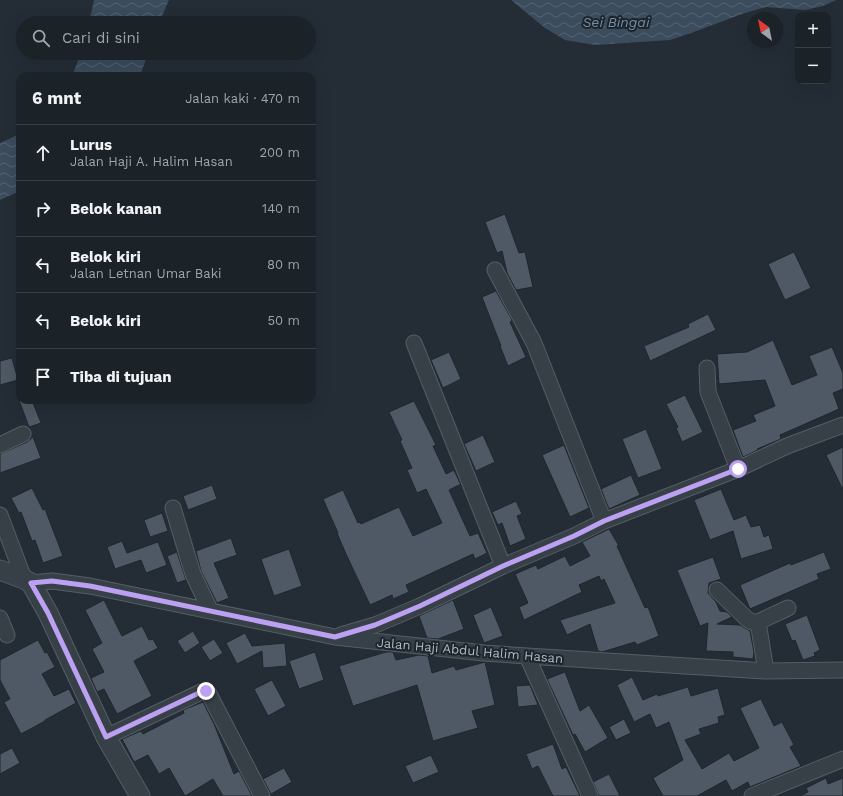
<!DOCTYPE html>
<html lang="id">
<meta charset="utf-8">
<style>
body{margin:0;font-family:"Work Sans",sans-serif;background:#242a30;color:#f1f3f6}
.controls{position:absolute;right:12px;top:12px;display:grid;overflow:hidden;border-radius:8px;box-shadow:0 4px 16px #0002}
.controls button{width:36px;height:36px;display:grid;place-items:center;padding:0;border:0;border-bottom:1px solid #393f45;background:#1b2228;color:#f1f3f6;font:20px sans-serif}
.compass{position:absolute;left:747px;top:12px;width:36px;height:36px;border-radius:50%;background:#1b2228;box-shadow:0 4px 16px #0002;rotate:327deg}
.stop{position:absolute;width:12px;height:12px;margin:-9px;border:3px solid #bca0f2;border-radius:50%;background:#fff}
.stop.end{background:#bca0f2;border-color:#fff;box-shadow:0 1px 4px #0008}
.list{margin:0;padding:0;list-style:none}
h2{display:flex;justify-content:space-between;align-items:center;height:52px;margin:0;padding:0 16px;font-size:17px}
h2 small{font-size:13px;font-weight:400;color:#a0a4a8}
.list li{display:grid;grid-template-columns:26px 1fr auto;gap:12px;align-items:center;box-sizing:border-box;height:56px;padding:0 16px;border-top:1px solid #393f45}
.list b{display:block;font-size:15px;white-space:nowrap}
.list p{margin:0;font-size:13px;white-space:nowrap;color:#a0a4a8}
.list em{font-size:13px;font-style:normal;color:#a0a4a8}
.icon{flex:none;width:22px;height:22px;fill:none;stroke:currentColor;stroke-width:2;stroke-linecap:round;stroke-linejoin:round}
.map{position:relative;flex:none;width:843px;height:796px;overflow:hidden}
.search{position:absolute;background:#1b2228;box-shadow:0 4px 16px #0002;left:16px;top:16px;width:300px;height:44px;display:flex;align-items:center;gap:10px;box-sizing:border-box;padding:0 14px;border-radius:22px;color:#a0a4a8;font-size:15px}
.panel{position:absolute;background:#1b2228;box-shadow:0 4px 16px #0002;left:16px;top:72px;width:300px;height:332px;border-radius:12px}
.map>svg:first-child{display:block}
</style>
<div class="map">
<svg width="843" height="796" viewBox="0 0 843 796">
<defs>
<pattern id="water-waves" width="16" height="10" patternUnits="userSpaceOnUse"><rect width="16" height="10" fill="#3b4c5d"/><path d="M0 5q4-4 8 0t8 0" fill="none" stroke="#556473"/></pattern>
</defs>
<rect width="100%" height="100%" fill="#242d36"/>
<!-- water -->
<path fill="url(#water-waves)" d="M 94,0 L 169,0 L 159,23 L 89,23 Z
M 511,0 L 836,0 L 823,6 L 805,10 L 766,7 L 742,14 L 691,33 L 670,40 L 595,45 L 565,40 L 545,28 Z
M 81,53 L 148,53 L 140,76 L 72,76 Z
M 20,134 L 20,191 L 0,200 L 0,143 Z"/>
<!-- building -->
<path fill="#4f5965" stroke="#1e262e" d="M 505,214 L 519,253 L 525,252 L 533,287 L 516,290 L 507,273 L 502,251 L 497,253 L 485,222 Z
M 794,252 L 811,288 L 785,300 L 768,264 Z
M 496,291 L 511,318 L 512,321 L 510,322 L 526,357 L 508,366 L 500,346 L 501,346 L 482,297 Z
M 708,314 L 716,330 L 650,361 L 644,346 L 689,327 L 688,324 Z
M 773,340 L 792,385 L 817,375 L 809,356 L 832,347 L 843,373 L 843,389 L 833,393 L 839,409 L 780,435 L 781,439 L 757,449 L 758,450 L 743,457 L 733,430 L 756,421 L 753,415 L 775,406 L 765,380 L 719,384 L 717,354 L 747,352 Z
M 449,352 L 461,379 L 443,388 L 431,360 Z
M 12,358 L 18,380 L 0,385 L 0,361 Z
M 685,395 L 703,432 L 682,442 L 676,428 L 678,427 L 666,404 Z
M 19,400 L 32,400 L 41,423 L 29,427 Z
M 414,401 L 436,445 L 433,446 L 446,474 L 454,470 L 460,483 L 461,484 L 449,490 L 470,536 L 478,533 L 487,553 L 475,559 L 473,554 L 406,585 L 409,592 L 393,599 L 392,595 L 370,605 L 346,554 L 337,533 L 338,533 L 323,499 L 343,490 L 358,523 L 360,522 L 361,524 L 399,507 L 413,536 L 442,523 L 426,489 L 417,493 L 407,470 L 412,468 L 400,441 L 402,440 L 389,412 Z
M 646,429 L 662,469 L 638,478 L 622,439 Z
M 483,435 L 495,462 L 476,471 L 464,444 Z
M 33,437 L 41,458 L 0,473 L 0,454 L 27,442 Z
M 564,445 L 589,508 L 570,517 L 542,455 Z
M 843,447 L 843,490 L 826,455 Z
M 631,475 L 640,495 L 609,509 L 601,489 Z
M 212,485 L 217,499 L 188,510 L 183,496 Z
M 32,488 L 43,510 L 45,509 L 63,556 L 43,563 L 35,540 L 32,541 L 21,512 L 19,513 L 11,498 Z
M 721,489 L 734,520 L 746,515 L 751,527 L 760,525 L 764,537 L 769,535 L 773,549 L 741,559 L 733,531 L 710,540 L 694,500 Z
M 516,501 L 522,514 L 517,516 L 526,539 L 510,546 L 502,523 L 498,525 L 492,512 Z
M 162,513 L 168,531 L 150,537 L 144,520 Z
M 609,529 L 619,546 L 617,546 L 645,608 L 648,607 L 659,636 L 637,645 L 635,642 L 602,652 L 598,651 L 590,624 L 567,635 L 560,620 L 615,603 L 604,579 L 601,581 L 599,576 L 579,585 L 582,592 L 524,620 L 519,607 L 528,603 L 515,574 L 536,565 L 538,569 L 565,556 L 570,566 L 590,556 L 582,542 Z
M 231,538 L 237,555 L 214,563 L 229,598 L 217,603 L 201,571 L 196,551 Z
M 122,541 L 127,553 L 158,542 L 167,565 L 146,573 L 141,560 L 115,569 L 107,547 Z
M 289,549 L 302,586 L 274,596 L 261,559 Z
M 177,552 L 186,580 L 177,583 L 167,556 Z
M 824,552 L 831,569 L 817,574 L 819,579 L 750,609 L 740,585 L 790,563 L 791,565 Z
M 713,557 L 721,579 L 709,583 L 708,593 L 716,602 L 720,611 L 727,612 L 732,617 L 717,624 L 740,625 L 750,631 L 754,652 L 753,659 L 733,657 L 733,652 L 706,651 L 708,623 L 700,626 L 677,570 Z
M 104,600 L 122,636 L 142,626 L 149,640 L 153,639 L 158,648 L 134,661 L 152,696 L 117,714 L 104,689 L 97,692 L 91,678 L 104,672 L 92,649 L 102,643 L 85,610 Z
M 453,600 L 464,629 L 438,639 L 427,638 L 419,616 Z
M 491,607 L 503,636 L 484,643 L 473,615 Z
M 807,615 L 820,650 L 814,653 L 815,656 L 803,660 L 795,640 L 792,641 L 785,624 Z
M 193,631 L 200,643 L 185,653 L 177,641 Z
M 245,633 L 252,646 L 285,643 L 287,666 L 263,668 L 262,651 L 237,664 L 226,643 Z
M 214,639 L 223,653 L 210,661 L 201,647 Z
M 38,640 L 45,653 L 47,652 L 55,667 L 42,674 L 54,696 L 69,689 L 76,703 L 45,720 L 45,721 L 21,734 L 4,702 L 10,699 L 0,680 L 0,660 Z
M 315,652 L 324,680 L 299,689 L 289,661 Z
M 386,652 L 393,652 L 396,660 L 419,655 L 428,656 L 432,673 L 454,666 L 456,670 L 485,662 L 495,705 L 472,711 L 478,728 L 433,741 L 417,685 L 353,706 L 339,666 Z
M 565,672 L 580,711 L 589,705 L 608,738 L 585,752 L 575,734 L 573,735 L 547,679 Z
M 632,677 L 643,700 L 657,694 L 658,696 L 688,687 L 691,696 L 718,688 L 725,715 L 718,717 L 719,723 L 699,729 L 701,734 L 685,740 L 702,769 L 729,753 L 734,761 L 759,748 L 740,708 L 761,699 L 774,726 L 782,722 L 794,745 L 790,747 L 801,766 L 750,787 L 748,782 L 732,791 L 726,780 L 697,796 L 663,796 L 653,778 L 683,760 L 669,722 L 656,728 L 650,714 L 634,722 L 617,685 Z
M 272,680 L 286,706 L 268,716 L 254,689 Z
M 530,685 L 538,705 L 518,707 L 516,686 Z
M 203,702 L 214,724 L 234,774 L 239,771 L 252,796 L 223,796 L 213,779 L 185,796 L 169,768 L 159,774 L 148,755 L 134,762 L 122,739 L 141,731 L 143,734 L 184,713 L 183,710 Z
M 624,719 L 631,733 L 616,740 L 609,727 Z
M 553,744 L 562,769 L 566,767 L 580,796 L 553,796 L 538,766 L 532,769 L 526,754 Z
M 12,748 L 20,763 L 0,774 L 0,754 Z
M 431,755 L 439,772 L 413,783 L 405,766 Z
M 284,768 L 292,782 L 271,794 L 263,779 Z
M 609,774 L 620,796 L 599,796 L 593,782 Z
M 826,778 L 828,784 L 843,778 L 843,796 L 800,796 L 808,792 L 806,788 Z"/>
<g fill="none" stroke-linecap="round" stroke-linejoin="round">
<!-- minor casing -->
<g stroke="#555d65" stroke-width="17">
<path id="minor" d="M 495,270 L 534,343 L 604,521
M 414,343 L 503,566
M 707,368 L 708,392 L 738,469
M 0,445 L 23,434
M 173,508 L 193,574 L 210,610
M 0,515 L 24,579
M 31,583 L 52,581 L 90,586 L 335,637 L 484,653 L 527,656 L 766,671 L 843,670
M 717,590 L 747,619 L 752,622 L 758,622
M 0,618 L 7,635
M 341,635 L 375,625 L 420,606 L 503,566 L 574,536 L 604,521 L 738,469 L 787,446 L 843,425
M 527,656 L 590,796
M 766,671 L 758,622 L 788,608
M 106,737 L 201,692 L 206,691 L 209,694 L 262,796
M 752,796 L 843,759"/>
</g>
<!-- tertiary casing -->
<g stroke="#555d65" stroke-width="21">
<path id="tertiary" d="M 0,570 L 24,579 L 31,583 L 48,613 L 106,737 L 140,796"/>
</g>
<!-- minor -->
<use href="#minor" stroke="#373f47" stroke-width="15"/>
<!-- tertiary -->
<use href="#tertiary" stroke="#373f47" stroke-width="19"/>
</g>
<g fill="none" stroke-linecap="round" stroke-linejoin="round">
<!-- route -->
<path stroke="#bca0f2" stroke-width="5" d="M 206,691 L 201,692 L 106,737 L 48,613 L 31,583 L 52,581 L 90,586 L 335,637 L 375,625 L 420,606 L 503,566 L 574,536 L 604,521 L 738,469"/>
</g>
<g text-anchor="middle" stroke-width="4" stroke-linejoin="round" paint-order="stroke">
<!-- street labels -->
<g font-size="13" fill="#b2bac3" stroke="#1c242c">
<text transform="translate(470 650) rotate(5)" y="5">Jalan Haji Abdul Halim Hasan</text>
</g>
<!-- water labels -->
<g font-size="14" font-style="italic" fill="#768ca3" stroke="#1c242c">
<text x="616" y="27">Sei Bingai</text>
</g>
</g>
</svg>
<div class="controls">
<button>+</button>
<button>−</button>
</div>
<svg class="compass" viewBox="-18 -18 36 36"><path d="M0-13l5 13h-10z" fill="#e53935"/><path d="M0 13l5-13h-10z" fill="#a0a4a8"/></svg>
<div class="stop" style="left:738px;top:469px"></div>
<div class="stop end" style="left:206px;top:691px"></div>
<div class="search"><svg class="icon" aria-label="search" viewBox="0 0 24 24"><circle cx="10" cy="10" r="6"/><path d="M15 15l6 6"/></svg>Cari di sini</div>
<section class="panel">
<h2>6 mnt<small>Jalan kaki · 470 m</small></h2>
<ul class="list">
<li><svg class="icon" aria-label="ahead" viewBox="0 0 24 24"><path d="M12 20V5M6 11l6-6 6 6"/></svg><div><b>Lurus</b><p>Jalan Haji A. Halim Hasan</p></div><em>200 m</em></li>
<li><svg class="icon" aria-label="right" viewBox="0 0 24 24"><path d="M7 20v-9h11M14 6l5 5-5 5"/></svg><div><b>Belok kanan</b></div><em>140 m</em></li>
<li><svg class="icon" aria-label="left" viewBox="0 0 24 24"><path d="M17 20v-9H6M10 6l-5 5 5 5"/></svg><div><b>Belok kiri</b><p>Jalan Letnan Umar Baki</p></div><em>80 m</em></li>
<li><svg class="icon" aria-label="left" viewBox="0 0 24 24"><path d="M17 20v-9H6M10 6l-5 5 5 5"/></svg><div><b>Belok kiri</b></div><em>50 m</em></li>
<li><svg class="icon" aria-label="arrive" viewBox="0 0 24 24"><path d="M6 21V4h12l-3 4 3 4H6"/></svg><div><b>Tiba di tujuan</b></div></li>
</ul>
</section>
</div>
